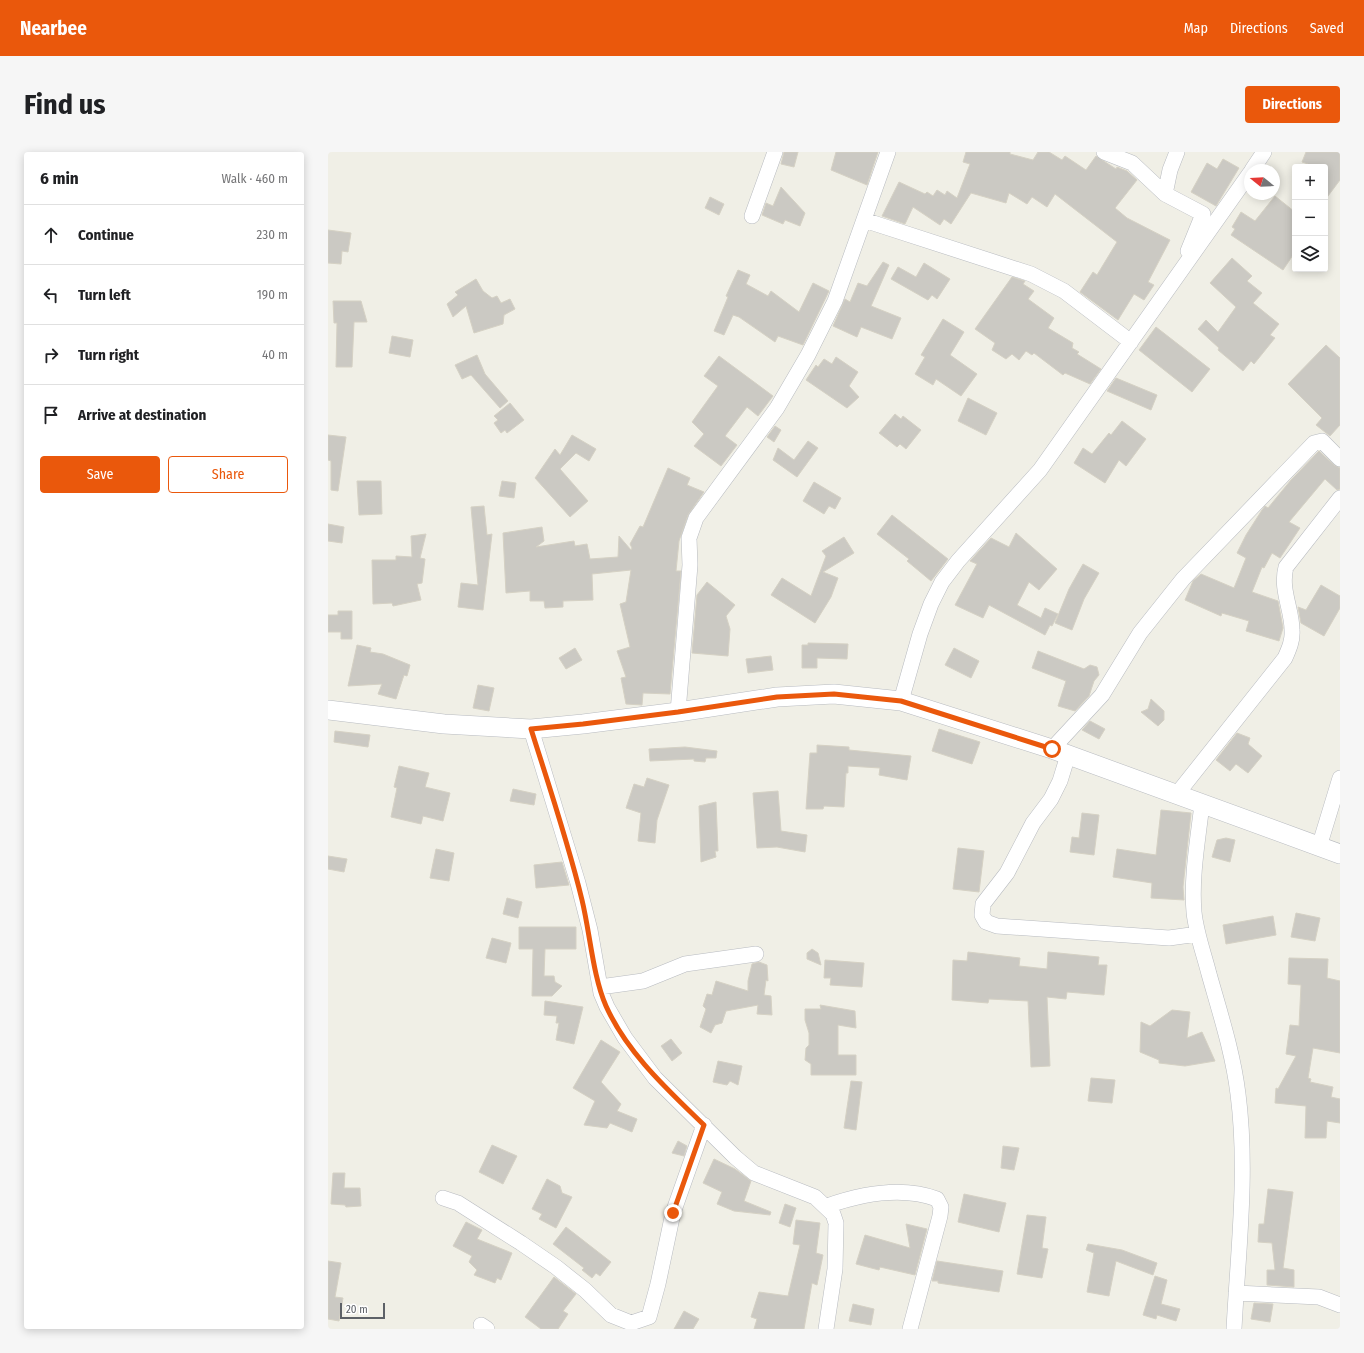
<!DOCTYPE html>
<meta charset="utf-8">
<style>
body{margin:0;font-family:"Fira Sans Condensed",sans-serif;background:#f6f6f6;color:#202124}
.controls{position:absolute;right:12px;top:12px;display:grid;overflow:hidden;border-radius:4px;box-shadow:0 2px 10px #0003}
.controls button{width:36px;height:36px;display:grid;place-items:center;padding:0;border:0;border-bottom:1px solid #e0e0e0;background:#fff;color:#202124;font:20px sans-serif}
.compass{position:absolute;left:916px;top:12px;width:36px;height:36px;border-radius:50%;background:#fff;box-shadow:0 2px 10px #0003;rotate:288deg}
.scale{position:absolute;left:12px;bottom:10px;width:45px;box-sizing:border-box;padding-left:4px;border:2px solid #5d6167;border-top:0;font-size:11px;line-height:14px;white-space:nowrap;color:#5d6167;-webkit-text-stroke:3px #fff;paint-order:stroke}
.stop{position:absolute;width:12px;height:12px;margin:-9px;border:3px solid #ea580c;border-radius:50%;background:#fff}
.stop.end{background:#ea580c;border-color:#fff;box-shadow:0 1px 4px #0008}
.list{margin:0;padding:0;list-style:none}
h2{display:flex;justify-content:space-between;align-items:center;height:52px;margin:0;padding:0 16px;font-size:17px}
h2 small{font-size:13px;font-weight:400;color:#757577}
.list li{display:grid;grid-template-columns:26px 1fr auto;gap:12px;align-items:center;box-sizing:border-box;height:60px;padding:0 16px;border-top:1px solid #e0e0e0}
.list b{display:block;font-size:15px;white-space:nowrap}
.list em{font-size:13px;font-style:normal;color:#757577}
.actions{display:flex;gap:8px;padding:12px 16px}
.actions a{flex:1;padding:9px 0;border:1px solid #ea580c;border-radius:4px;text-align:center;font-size:14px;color:#ea580c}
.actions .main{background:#ea580c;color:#fff}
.icon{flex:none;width:22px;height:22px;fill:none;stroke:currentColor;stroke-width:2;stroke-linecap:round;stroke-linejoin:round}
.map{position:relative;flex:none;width:1012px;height:1177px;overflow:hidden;border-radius:4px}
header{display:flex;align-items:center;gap:24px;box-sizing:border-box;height:56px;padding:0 20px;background:#ea580c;color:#fff}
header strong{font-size:19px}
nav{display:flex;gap:22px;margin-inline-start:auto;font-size:14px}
.intro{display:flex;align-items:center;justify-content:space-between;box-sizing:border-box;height:96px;padding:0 24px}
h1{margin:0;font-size:28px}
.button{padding:10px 18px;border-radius:4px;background:#ea580c;color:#fff;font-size:14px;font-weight:700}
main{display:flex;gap:24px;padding:0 24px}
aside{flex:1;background:#fff;border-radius:4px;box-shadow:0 2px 10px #0003}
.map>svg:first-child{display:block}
</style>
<header>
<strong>Nearbee</strong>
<nav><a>Map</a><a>Directions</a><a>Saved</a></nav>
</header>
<div class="intro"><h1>Find us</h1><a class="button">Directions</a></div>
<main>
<aside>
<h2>6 min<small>Walk · 460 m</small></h2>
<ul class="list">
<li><svg class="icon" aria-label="ahead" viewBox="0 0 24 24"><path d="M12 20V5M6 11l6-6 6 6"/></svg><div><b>Continue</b></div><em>230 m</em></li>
<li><svg class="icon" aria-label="left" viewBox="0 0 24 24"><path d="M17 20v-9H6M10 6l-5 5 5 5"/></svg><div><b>Turn left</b></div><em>190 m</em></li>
<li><svg class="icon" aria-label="right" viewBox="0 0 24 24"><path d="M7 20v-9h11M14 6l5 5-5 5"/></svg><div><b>Turn right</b></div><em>40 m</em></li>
<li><svg class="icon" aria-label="arrive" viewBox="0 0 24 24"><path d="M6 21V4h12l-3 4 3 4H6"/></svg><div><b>Arrive at destination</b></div></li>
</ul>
<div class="actions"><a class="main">Save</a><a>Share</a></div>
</aside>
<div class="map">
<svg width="1012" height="1177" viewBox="0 0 1012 1177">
<rect width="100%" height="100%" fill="#f0efe6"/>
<!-- building -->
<path fill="#cbc9c3" stroke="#d5d1c4" d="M 456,0 L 470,0 L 466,15 L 453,12 Z
M 508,0 L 550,0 L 539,33 L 503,18 Z
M 638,0 L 682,0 L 682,2 L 705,8 L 710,0 L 721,0 L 734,8 L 737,4 L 758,18 L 768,4 L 788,17 L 789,15 L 799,19 L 809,28 L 787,56 L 799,66 L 842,88 L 820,130 L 826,133 L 816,148 L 806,142 L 790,168 L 752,140 L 765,120 L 769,123 L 789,90 L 727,42 L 719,55 L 704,45 L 699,52 L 681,41 L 678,51 L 643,41 L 623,72 L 616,67 L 612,73 L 585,55 L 577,72 L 554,64 L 571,30 L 597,42 L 599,40 L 605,44 L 609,38 L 617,43 L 619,39 L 629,46 L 642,12 L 635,10 Z
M 978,0 L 1012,0 L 1012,28 L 997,48 L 997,15 L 979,15 L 980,12 L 974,10 Z
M 895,7 L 911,16 L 888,54 L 863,40 L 879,11 L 889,17 Z
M 453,35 L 477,61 L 472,74 L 457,68 L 455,72 L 434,63 L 438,51 L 445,54 Z
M 947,44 L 967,60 L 967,100 L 955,118 L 903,83 L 907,77 L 904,75 L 913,60 L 927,69 Z
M 382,45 L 396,52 L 391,63 L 377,56 Z
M 0,78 L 23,81 L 20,100 L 14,99 L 13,112 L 0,111 Z
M 904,106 L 924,124 L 919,129 L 934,141 L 925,151 L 951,172 L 942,183 L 947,186 L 926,212 L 923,209 L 915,219 L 890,198 L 891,196 L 870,177 L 878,168 L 890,180 L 908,155 L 882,131 Z
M 555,110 L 561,113 L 543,154 L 573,166 L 564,187 L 533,175 L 529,185 L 505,174 L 517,147 L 522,150 L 530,131 L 539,134 Z
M 596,111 L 622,127 L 609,147 L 604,143 L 600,148 L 563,127 L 570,115 L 588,125 Z
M 410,118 L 422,123 L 418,132 L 440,144 L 443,139 L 471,160 L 485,131 L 501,139 L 475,193 L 450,184 L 447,190 L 411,165 L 405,163 L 396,183 L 386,179 L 400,145 L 398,144 Z
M 684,125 L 697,129 L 695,132 L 706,139 L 700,147 L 726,166 L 720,176 L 745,191 L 744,196 L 751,200 L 749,202 L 773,217 L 762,232 L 737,221 L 735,223 L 706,201 L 704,203 L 698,199 L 691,208 L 684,202 L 678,207 L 664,198 L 667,191 L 647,177 Z
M 148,127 L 155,139 L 164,146 L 169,144 L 173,151 L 182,147 L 187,157 L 176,163 L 175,172 L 146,181 L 138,154 L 125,165 L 119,152 L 130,143 L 127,140 Z
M 5,149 L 33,149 L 39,170 L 26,170 L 24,215 L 8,215 L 9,171 L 6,171 Z
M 615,167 L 636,180 L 622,203 L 649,222 L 633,244 L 608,227 L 605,233 L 587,222 L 597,205 L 593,203 Z
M 828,175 L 882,217 L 864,240 L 811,198 Z
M 64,184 L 85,188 L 82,205 L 61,201 Z
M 998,193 L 1012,206 L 1012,273 L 1002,284 L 988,273 L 994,266 L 960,232 Z
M 149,203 L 157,222 L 180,249 L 172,256 L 143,223 L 134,227 L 127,213 Z
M 391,204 L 445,244 L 430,264 L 419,255 L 397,284 L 409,293 L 393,314 L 366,294 L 376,282 L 364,270 L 390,234 L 376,224 Z
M 508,205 L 530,220 L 521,234 L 531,245 L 519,256 L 478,228 L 488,213 L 490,215 L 496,207 L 504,212 Z
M 788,226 L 829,243 L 823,258 L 779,239 Z
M 640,246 L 669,261 L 658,283 L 630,269 Z
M 182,251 L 196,268 L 179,281 L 177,278 L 173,281 L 166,271 L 170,268 L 166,264 Z
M 567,262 L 573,267 L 575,264 L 593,278 L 578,297 L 572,292 L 569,295 L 551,281 Z
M 794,269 L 818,287 L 798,314 L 791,308 L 777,331 L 746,311 L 755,296 L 764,302 L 781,281 L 783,283 Z
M 447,274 L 453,278 L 446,290 L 439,285 Z
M 0,283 L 18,285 L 10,339 L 3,338 L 3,309 L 0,308 Z
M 244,283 L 268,297 L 261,309 L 248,301 L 232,317 L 260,349 L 242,365 L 207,326 L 227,297 L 232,303 Z
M 480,289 L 490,296 L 469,325 L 445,308 L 450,296 L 466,308 Z
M 991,299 L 1006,313 L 1012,316 L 1012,337 L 1009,338 L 997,327 L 961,370 L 972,376 L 952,406 L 944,401 L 936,416 L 934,415 L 924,440 L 950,449 L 955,476 L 951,489 L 918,479 L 921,469 L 894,461 L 893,464 L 857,448 L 865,429 L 873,422 L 906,436 L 918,406 L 909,401 L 918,383 L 934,358 L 937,354 L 940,356 L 963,328 Z
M 340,316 L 362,326 L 359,333 L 376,340 L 360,363 L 351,389 L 348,419 L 353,419 L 342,542 L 315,541 L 314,553 L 298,552 L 293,526 L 298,525 L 289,499 L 302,495 L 292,452 L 298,450 L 303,418 L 264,422 L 265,448 L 235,449 L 235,455 L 217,456 L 216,449 L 202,449 L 202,439 L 178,441 L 175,381 L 214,375 L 216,389 L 208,395 L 246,389 L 247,394 L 259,392 L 262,407 L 290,405 L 291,384 L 303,398 L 304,396 L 302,392 L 312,374 L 315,375 Z
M 29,329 L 53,329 L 54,362 L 31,363 Z
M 174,329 L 188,331 L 186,346 L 171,344 Z
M 486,330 L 513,346 L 507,357 L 501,354 L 496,362 L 475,349 Z
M 156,354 L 159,383 L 164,382 L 155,458 L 130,455 L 133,431 L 150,433 L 143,355 Z
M 564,363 L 620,407 L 603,429 L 579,409 L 581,407 L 549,382 Z
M 0,372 L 16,375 L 14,391 L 0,389 Z
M 688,381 L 729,417 L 711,438 L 701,430 L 689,453 L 713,466 L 717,456 L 730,462 L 724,474 L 722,473 L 717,483 L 661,453 L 655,466 L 627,453 L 649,412 L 642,409 L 663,386 L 681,395 Z
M 98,382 L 92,406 L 97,407 L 94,431 L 89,432 L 93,448 L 65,454 L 64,451 L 45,452 L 44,408 L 68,408 L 68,404 L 84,405 L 83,384 Z
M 516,385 L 526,401 L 495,420 L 510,426 L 503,445 L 487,471 L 443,443 L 454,426 L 483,444 L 498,404 L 494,399 Z
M 755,412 L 771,421 L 756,447 L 744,478 L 727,471 L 741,437 Z
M 379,430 L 407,453 L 398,464 L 402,477 L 400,504 L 364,501 L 369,443 Z
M 993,433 L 1012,444 L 1012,456 L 996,484 L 973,471 L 970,455 L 978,458 Z
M 10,459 L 24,459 L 24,487 L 13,487 L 13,480 L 0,480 L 0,463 L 10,463 Z
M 480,491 L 520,492 L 519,507 L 489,506 L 489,516 L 474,516 L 474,493 L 480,493 Z
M 29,493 L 43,496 L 42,500 L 55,502 L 82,513 L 79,524 L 76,523 L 68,547 L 50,542 L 54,532 L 20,534 Z
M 247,496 L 254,508 L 238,517 L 231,506 Z
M 626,496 L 651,509 L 643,526 L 617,513 Z
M 710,499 L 756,517 L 762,513 L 769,515 L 771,523 L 766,529 L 761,544 L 747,559 L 730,554 L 738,529 L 704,516 Z
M 443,504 L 445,518 L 420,521 L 418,507 Z
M 150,533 L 166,536 L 161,559 L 145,556 Z
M 823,547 L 836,559 L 836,568 L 830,574 L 813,560 L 820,557 Z
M 762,569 L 777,577 L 771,587 L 754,578 Z
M 611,577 L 652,590 L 644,612 L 604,599 Z
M 7,579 L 42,583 L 40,595 L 6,590 Z
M 909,581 L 922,586 L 920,592 L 934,604 L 920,621 L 908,612 L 902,619 L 888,608 Z
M 489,593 L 521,595 L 521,598 L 583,604 L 579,628 L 551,623 L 552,616 L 520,614 L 520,621 L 518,621 L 516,655 L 496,654 L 495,657 L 478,657 L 482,601 L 489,601 Z
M 357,595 L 389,599 L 388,606 L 378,606 L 377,610 L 366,609 L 366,607 L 322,609 L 321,597 Z
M 71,614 L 101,621 L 97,635 L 122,641 L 115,669 L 95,664 L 93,672 L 63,665 L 69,636 L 66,635 Z
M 319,626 L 341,633 L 329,668 L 327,691 L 310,689 L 313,661 L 298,656 L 306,632 L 316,635 Z
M 185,637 L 208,642 L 206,653 L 182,649 Z
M 450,639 L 453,679 L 479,683 L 477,700 L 449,695 L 429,696 L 425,641 Z
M 388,650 L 390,699 L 387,699 L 388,705 L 373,710 L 371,654 Z
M 833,658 L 863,661 L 855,735 L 856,748 L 823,746 L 824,731 L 785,725 L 789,697 L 828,703 Z
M 754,661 L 771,663 L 766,703 L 742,700 L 744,685 L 751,686 Z
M 898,686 L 907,688 L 902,710 L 884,705 L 889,688 Z
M 630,696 L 656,699 L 651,740 L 625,737 Z
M 108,697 L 126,701 L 121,729 L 102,726 Z
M 0,704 L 19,707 L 16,720 L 0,717 Z
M 234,710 L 241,733 L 208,736 L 206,713 Z
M 179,746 L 194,750 L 190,766 L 175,762 Z
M 968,761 L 992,766 L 987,789 L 963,785 Z
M 945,764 L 948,783 L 898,792 L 895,773 Z
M 191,775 L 248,775 L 248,797 L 217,797 L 216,824 L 226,824 L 227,830 L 234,834 L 224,844 L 204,844 L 205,797 L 191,797 Z
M 164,786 L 183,791 L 178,811 L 158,806 Z
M 484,797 L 490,801 L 493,813 L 479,807 L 479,801 Z
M 640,800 L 692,806 L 691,814 L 719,817 L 720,800 L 771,805 L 770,813 L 779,813 L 776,843 L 739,840 L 738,847 L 719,845 L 722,914 L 703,915 L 700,849 L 661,847 L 660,851 L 624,848 L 625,808 L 639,809 Z
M 961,806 L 1000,807 L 999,826 L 1012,829 L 1012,901 L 985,896 L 980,926 L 983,927 L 982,930 L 1005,935 L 1003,945 L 1012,947 L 1012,971 L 999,969 L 998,986 L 977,986 L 978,954 L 947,951 L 948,936 L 950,937 L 968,904 L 958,902 L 962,873 L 971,874 L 973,833 L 960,832 Z
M 497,808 L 536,811 L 534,835 L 502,833 L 503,826 L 496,826 Z
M 431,810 L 439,813 L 440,829 L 438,828 L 436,843 L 443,844 L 444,863 L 429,862 L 430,853 L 398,859 L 394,871 L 387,873 L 383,881 L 372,875 L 378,857 L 375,854 L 379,842 L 384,843 L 388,829 L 420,839 L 420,829 L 424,812 Z
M 217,849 L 255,855 L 246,892 L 228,888 L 231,871 L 228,871 L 229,864 L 216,863 Z
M 492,853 L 527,859 L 528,876 L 510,873 L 510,903 L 528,903 L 528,923 L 483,923 L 483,912 L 477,908 L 478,896 L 481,893 L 481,881 L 477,868 L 477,857 L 493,857 Z
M 844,858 L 862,860 L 859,886 L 874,880 L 887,909 L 857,914 L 831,911 L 831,908 L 812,900 L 813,870 L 822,874 Z
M 343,887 L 354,901 L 344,909 L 333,894 Z
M 273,888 L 292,900 L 273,930 L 293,952 L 289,959 L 309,967 L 304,980 L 282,971 L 279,976 L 256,973 L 267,949 L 245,936 Z
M 390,909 L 414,914 L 410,933 L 402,929 L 399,933 L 385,930 Z
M 763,926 L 787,928 L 784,951 L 760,949 Z
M 523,929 L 534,930 L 528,978 L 516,976 Z
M 350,989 L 359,994 L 356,1004 L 344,1001 Z
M 164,993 L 189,1004 L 175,1032 L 151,1020 Z
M 675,994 L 691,996 L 686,1018 L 673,1016 Z
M 386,1007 L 407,1017 L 423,1029 L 416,1049 L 443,1060 L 442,1063 L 406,1059 L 389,1052 L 394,1040 L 375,1031 Z
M 5,1021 L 17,1021 L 16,1036 L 32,1036 L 33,1054 L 18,1055 L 17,1053 L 3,1052 Z
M 219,1027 L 232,1034 L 234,1041 L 244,1045 L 228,1076 L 211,1067 L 214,1062 L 204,1057 Z
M 940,1037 L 965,1040 L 955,1116 L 966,1118 L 966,1135 L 939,1133 L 939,1118 L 947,1118 L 944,1091 L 930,1090 L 931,1072 L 936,1072 Z
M 636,1042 L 678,1051 L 671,1080 L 630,1070 Z
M 457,1052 L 468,1056 L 462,1075 L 451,1071 Z
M 699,1063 L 718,1065 L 714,1096 L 720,1097 L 714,1126 L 689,1122 Z
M 468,1068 L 492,1071 L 488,1101 L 495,1103 L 489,1133 L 484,1131 L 476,1177 L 426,1177 L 429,1167 L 423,1165 L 431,1140 L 460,1144 L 472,1093 L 465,1092 Z
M 138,1070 L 154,1078 L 149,1087 L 184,1101 L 173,1128 L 169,1126 L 167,1131 L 146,1123 L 149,1118 L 141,1110 L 144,1104 L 125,1094 Z
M 578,1072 L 599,1077 L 587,1123 L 552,1115 L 551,1118 L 528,1112 L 537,1083 L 582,1096 Z
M 238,1075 L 283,1110 L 272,1124 L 268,1121 L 264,1126 L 254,1118 L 256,1116 L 225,1092 Z
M 760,1092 L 794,1098 L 829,1111 L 825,1123 L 788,1109 L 781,1144 L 759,1140 L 766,1101 L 758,1098 Z
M 0,1109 L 13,1111 L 7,1145 L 15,1146 L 11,1169 L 0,1167 Z
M 609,1109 L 675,1119 L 671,1140 L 610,1131 L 610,1129 L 604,1129 Z
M 827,1124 L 839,1128 L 833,1152 L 852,1157 L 848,1169 L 829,1163 L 828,1167 L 815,1163 Z
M 226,1125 L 248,1142 L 235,1159 L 240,1162 L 230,1177 L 213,1177 L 197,1165 Z
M 926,1151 L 945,1152 L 942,1170 L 923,1167 Z
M 525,1152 L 546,1157 L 543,1173 L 521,1169 Z
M 356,1159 L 371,1167 L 365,1177 L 346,1177 Z"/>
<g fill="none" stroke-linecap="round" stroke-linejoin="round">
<!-- minor casing -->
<g stroke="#b8bbc0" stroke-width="16">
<path id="minor" d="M 776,0 L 804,11 L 837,42
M 849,0 L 842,18 L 837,42 L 875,62 L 860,99
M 924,18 L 936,0
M 424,64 L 447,0
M 536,68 L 703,122 L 736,139 L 803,190
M 573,549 L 592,482 L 603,452 L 614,430 L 630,409 L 712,318 L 922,21
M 350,560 L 362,413 L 361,386 L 368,366 L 449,256 L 480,203 L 507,149 L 560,0
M 203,577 L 250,731 L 262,778 L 273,841 L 279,855 L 297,886 L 327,926 L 407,1005 L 426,1021 L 487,1045 L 505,1062 L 508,1071 L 507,1117 L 498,1177
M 724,597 L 774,543 L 812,481 L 855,427 L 986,291 L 994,289 L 1012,307
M 740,603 L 732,629 L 723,647 L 705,671 L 679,721 L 655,752 L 654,763 L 658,770 L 669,774 L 841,786 L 870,782
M 849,642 L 957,506 C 961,497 965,488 964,478 C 964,457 952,437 958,415 L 1012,346
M 874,652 C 870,687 863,725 866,760 C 868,781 876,802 881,822 C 892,861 905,901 910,942 C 920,1019 910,1100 906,1177
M 991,695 L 1012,626
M 272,835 L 315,829 L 357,812 L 428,802
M 115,1046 L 130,1051 L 193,1091 L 228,1115 L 257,1138 L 283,1163 L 303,1171 L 321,1165 L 330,1132 L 345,1061 L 376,973
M 499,1054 C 533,1042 574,1034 609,1047 L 613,1055 L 612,1064 L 582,1177
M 908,1141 L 991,1145 L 1012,1153
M 153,1173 L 159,1177"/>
</g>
<!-- tertiary casing -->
<g stroke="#b8bbc0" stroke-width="20">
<path id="tertiary" d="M 0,558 L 116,572 L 203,577 L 255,572 L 350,560 L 449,545 L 506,542 L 573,549 L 724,597 L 1012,702"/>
</g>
<!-- minor -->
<use href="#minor" stroke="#fff" stroke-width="15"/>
<!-- tertiary -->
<use href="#tertiary" stroke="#fff" stroke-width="19"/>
</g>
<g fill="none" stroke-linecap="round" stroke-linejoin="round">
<!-- route -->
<path stroke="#ea580c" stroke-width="5" d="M 345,1061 L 376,973 C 340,938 299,901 278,854 C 265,825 262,781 254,748 C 240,690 221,634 203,577 L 255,572 L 350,560 L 449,545 L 506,542 L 573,549 L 724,597"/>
</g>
</svg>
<div class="controls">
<button>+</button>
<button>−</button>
<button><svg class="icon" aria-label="layers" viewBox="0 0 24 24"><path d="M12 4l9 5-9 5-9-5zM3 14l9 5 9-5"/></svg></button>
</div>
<svg class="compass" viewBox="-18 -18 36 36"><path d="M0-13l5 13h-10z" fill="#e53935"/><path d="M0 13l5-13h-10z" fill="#757577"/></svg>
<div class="scale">20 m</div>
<div class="stop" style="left:724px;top:597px"></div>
<div class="stop end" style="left:345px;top:1061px"></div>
</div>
</main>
